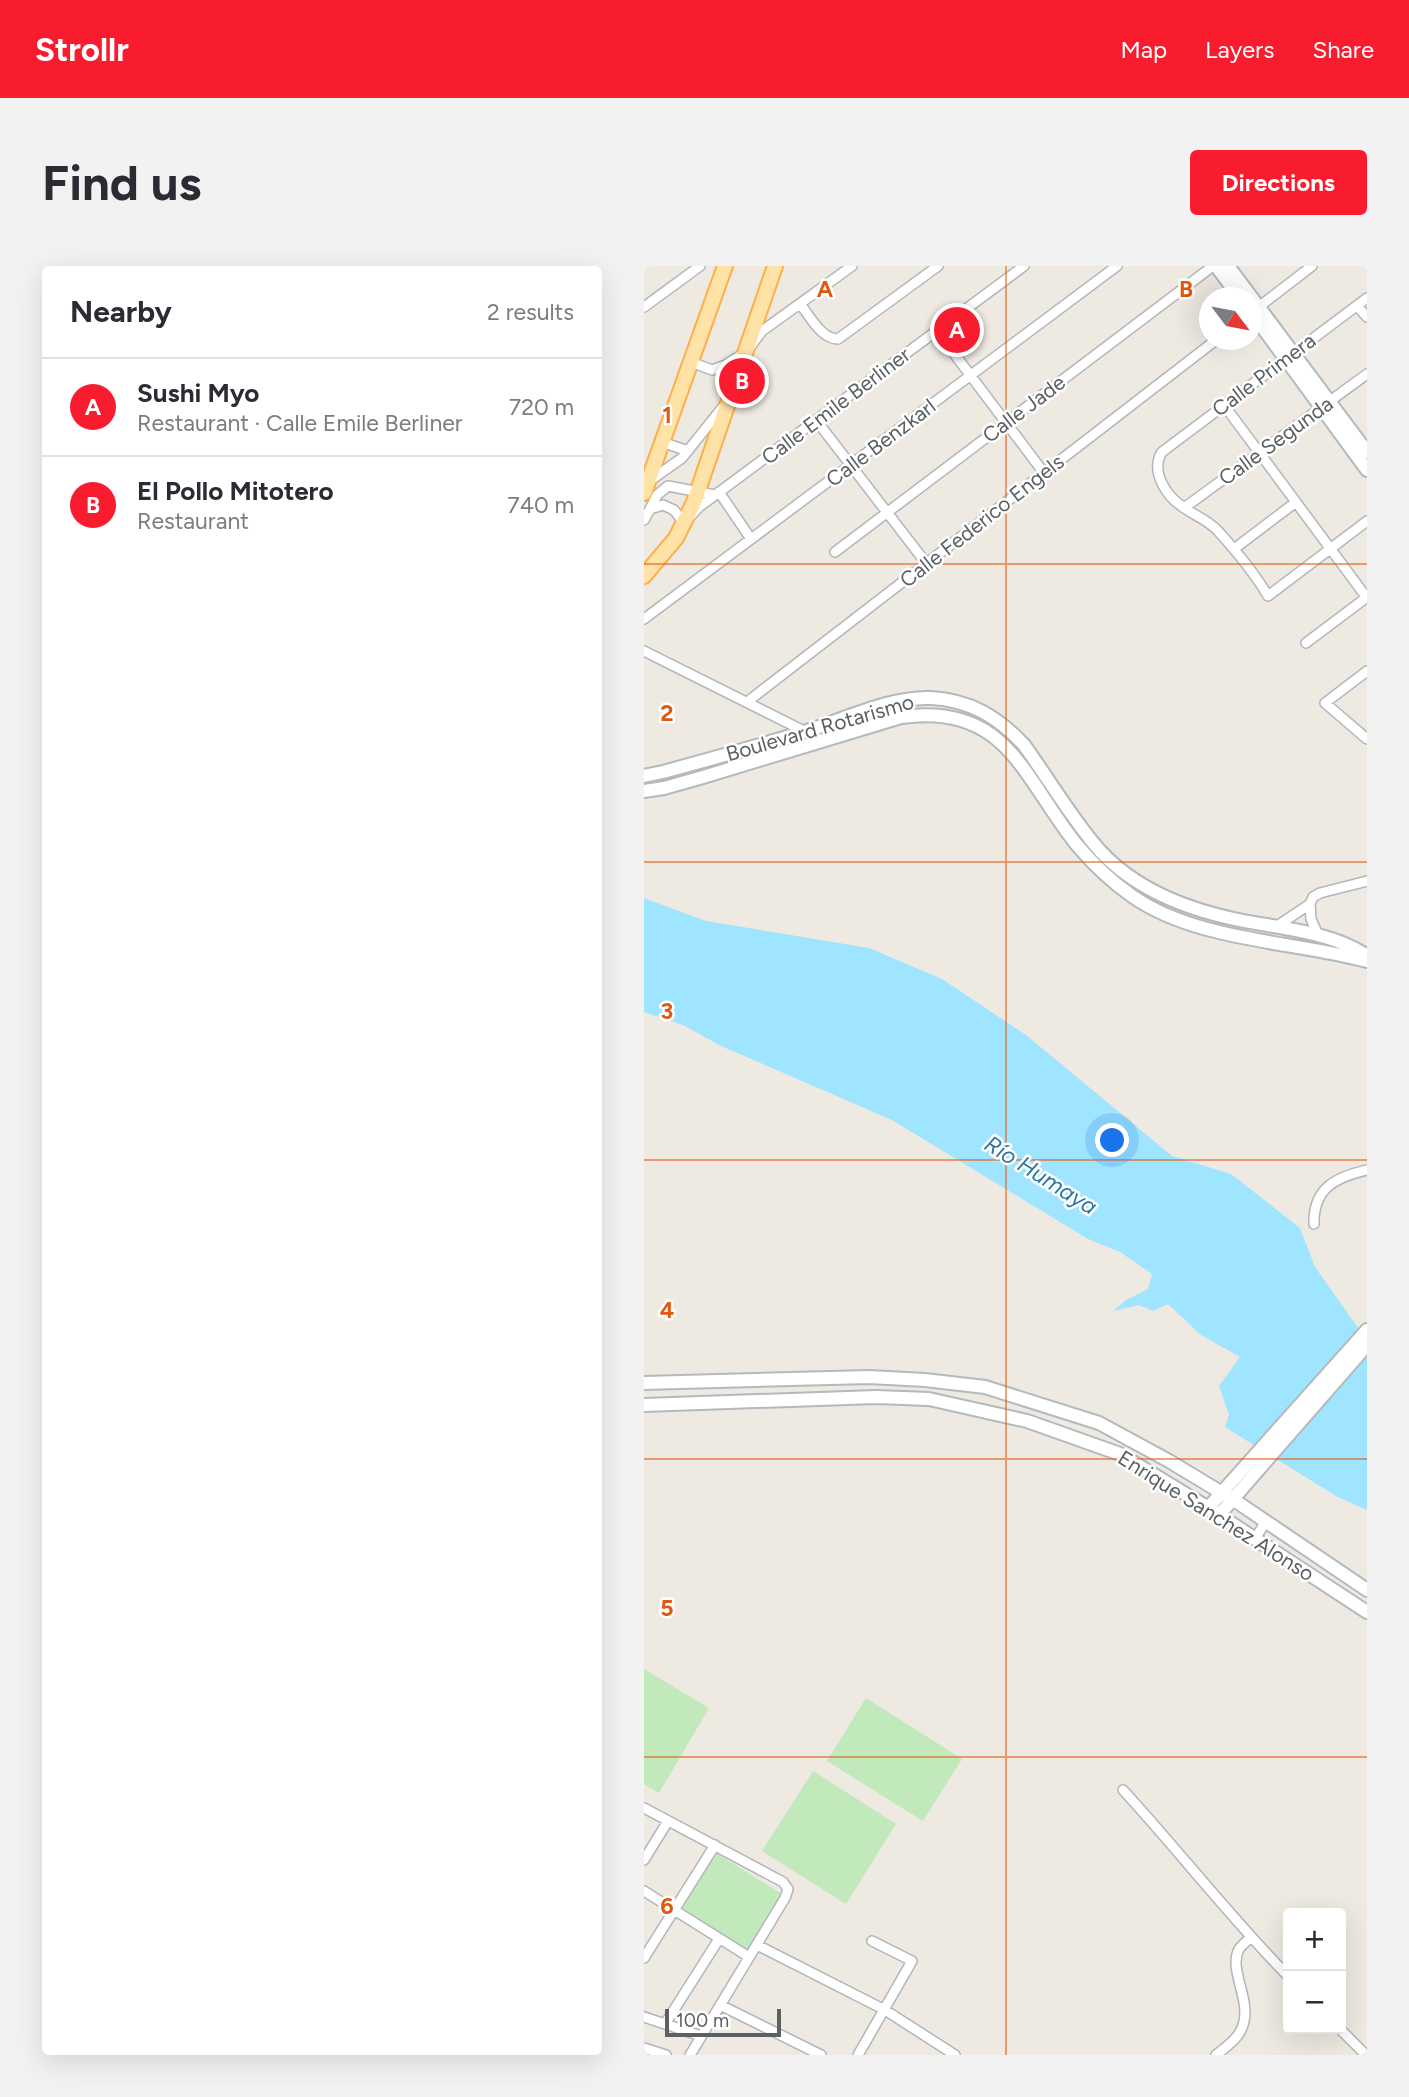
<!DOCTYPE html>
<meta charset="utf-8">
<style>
body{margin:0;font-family:Figtree,sans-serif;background:#f2f2f3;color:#2b2b33}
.controls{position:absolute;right:21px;bottom:21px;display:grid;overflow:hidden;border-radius:7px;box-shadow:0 7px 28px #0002}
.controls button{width:63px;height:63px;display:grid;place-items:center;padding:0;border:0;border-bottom:2px solid #e1e1e2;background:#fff;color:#2b2b33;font:35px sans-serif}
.compass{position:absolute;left:555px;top:21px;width:63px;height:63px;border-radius:50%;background:#fff;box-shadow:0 7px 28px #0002;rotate:122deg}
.scale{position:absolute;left:21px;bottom:18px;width:116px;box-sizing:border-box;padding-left:7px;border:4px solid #5a6064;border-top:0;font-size:19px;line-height:24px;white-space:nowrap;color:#5a6064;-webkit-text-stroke:5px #fff;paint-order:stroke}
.you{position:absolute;left:469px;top:875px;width:24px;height:24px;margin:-18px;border:5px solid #fff;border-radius:50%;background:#1a73e8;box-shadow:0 0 0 10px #1a73e833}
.badge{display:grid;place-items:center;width:46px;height:46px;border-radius:50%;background:#f91c2f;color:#fff;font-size:23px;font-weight:700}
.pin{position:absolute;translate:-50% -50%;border:4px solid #fff;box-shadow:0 2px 7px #0006}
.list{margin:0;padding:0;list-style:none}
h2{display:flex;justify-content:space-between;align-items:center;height:91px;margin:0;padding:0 28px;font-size:30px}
h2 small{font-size:23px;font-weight:400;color:#7c7c81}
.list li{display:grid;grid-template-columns:46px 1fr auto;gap:21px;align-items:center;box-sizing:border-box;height:98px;padding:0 28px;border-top:2px solid #e1e1e2}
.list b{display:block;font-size:26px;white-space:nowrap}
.list p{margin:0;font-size:23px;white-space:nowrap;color:#7c7c81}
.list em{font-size:23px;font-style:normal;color:#7c7c81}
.map{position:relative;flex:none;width:723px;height:1789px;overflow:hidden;border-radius:7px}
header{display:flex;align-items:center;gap:42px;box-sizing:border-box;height:98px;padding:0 35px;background:#f91c2f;color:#fff}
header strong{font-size:33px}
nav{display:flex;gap:38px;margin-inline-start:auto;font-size:24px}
.intro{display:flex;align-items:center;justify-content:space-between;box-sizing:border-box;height:168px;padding:0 42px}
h1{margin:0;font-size:49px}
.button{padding:18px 32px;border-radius:7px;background:#f91c2f;color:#fff;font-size:24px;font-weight:700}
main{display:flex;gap:42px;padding:0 42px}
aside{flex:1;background:#fff;border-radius:7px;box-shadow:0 7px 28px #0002}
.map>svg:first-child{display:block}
</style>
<header>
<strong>Strollr</strong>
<nav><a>Map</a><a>Layers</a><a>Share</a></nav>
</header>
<div class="intro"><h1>Find us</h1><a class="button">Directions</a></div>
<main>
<aside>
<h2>Nearby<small>2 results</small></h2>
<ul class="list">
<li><span class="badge">A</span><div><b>Sushi Myo</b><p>Restaurant · Calle Emile Berliner</p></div><em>720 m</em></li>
<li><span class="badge">B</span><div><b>El Pollo Mitotero</b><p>Restaurant</p></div><em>740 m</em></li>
</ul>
</aside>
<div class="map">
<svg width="723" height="1789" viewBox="0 0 723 1789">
<rect width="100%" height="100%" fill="#eee9e1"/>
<!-- green -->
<path fill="#c2e9bb" d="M 0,1403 L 65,1442 L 15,1527 L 0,1518 Z
M 222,1432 L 318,1493 L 279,1555 L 183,1495 Z
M 169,1505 L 252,1558 L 202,1638 L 118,1585 Z
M 72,1587 L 138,1628 L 102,1687 L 36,1646 Z"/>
<!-- water -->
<path fill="#a0e5ff" d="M 0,632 L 62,655 L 225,682 L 298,713 L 382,769 L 528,890 L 587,908 L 656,962 L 671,1001 L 717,1066 L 723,1091 L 723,1244 L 692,1230 L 581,1161 L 585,1149 L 575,1120 L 596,1091 L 557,1069 L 524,1038 L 509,1045 L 495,1039 L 469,1045 L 482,1034 L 504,1023 L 508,1008 L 476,986 L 444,973 L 248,854 L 77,780 L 39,759 L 0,746 Z"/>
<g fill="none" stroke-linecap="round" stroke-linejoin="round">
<!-- street casing -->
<g stroke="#b2b6ba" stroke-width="12">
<path id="street" d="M 723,32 L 518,186 C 506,205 522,230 539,241 C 551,250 564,254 574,265 C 593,286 610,306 624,330 L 723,255
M 156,38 C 166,50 177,73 194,73 L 294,0
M 713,40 L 723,51
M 0,41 L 56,0
M 612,43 L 668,0
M 293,65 L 400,207
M 47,96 L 68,104 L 82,99 L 103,85 L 118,65 L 208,0
M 580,139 L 723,332
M 172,154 L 282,297
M 18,176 L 44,185
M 4,216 L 38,192 L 78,142
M 75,226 L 107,273
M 540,242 L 723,108
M 6,243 L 13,229 L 24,220 L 71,229
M 0,254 L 6,243 L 19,239 L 30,244 L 40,257 L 55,241 L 380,0
M 590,283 L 652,236
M 191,286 L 569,0
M 0,353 L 473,0
M 662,377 L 723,331
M 0,385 L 180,475
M 723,405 L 681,437 L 723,473
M 103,436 L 572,74
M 666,638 L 667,653 L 675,671
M 633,660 L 666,638 L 669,631 L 676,627 L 723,615
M 670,958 C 669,922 692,911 723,904
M 611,1273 L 622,1255
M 479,1524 C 535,1585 586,1651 644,1710
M 0,1542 L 139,1616 L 144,1623 L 141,1632 L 46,1789
M 0,1594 L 24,1555
M 0,1625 L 105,1691
M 113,1679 L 241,1744 L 311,1789
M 0,1692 L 71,1579
M 76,1739 L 177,1789
M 0,1751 L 57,1770
M 21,1758 L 75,1673
M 696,1763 L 722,1789
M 0,1782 L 22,1789
M 214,1789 L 268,1695 L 228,1675
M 572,1789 C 581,1782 591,1775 596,1766 C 612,1738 583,1706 595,1683 C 598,1679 603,1675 607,1671"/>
</g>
<!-- secondary casing -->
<g stroke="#b3b9bd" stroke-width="16">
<path id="secondary" d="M 572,0 L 596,32
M 584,0 L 723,186
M 608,47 L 723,204
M 0,510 L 19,506 C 67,493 115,480 163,465 C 201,453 248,430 287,432 C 326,434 354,451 380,479 C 404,512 425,548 451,579 C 486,621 539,642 590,653 C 631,662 688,665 723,690
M 0,525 L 20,522 L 59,511 L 257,451 C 363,436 379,512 433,579 C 449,598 468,616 488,630 C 552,675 648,675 723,695
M 0,1117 L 225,1111 L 281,1114 L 341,1121 L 455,1157 L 525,1195 L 593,1236 L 723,1324
M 0,1139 L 232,1131 L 285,1133 L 383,1155 L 476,1188 L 558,1238 L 723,1346
M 564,1242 L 723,1064
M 575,1249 L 723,1079"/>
</g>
<!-- primary casing -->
<g stroke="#feae4a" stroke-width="18">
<path id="primary" d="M 0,227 L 81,0
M 0,310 L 32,272 L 50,236 L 131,0"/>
</g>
<!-- street -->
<use href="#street" stroke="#fff" stroke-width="9"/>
<!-- secondary -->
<use href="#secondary" stroke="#fff" stroke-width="12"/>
<!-- primary -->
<use href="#primary" stroke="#ffe2a5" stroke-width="14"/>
</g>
<!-- grid -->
<path fill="none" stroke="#e15910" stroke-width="2" stroke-opacity="0.55" d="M 362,0 L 362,1789M 0,298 L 723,298M 0,596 L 723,596M 0,894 L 723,894M 0,1193 L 723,1193M 0,1491 L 723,1491"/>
<g text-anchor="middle" stroke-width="5" stroke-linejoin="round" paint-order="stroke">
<!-- street labels -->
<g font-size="21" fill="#5a6064" stroke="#fff">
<text transform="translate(620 109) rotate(-37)" y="7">Calle Primera</text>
<text transform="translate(192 140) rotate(-37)" y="7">Calle Emile Berliner</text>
<text transform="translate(380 143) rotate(-37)" y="7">Calle Jade</text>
<text transform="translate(632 175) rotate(-36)" y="7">Calle Segunda</text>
<text transform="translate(237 177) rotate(-37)" y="7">Calle Benzkarl</text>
<text transform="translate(338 255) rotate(-38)" y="7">Calle Federico Engels</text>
<text transform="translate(176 462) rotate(-16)" y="7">Boulevard Rotarismo</text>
<text transform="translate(572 1250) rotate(32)" y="7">Enrique Sanchez Alonso</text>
</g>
<!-- water labels -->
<g font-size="23" font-style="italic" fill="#2e779f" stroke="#fff">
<text transform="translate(397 909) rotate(32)" y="8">Río Humaya</text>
</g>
</g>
<g font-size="23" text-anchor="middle" font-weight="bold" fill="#e15910" stroke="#fff" stroke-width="5" stroke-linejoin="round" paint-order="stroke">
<text x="181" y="31">A</text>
<text x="542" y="31">B</text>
<text x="23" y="157">1</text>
<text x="23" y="455">2</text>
<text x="23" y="753">3</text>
<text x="23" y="1052">4</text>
<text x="23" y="1350">5</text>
<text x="23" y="1648">6</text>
</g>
</svg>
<div class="controls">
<button>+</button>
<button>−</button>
</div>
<svg class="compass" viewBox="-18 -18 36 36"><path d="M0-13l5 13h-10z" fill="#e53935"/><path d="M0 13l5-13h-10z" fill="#7c7c81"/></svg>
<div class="scale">100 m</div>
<div class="you"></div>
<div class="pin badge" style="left:313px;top:64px">A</div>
<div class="pin badge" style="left:98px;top:115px">B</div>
</div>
</main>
